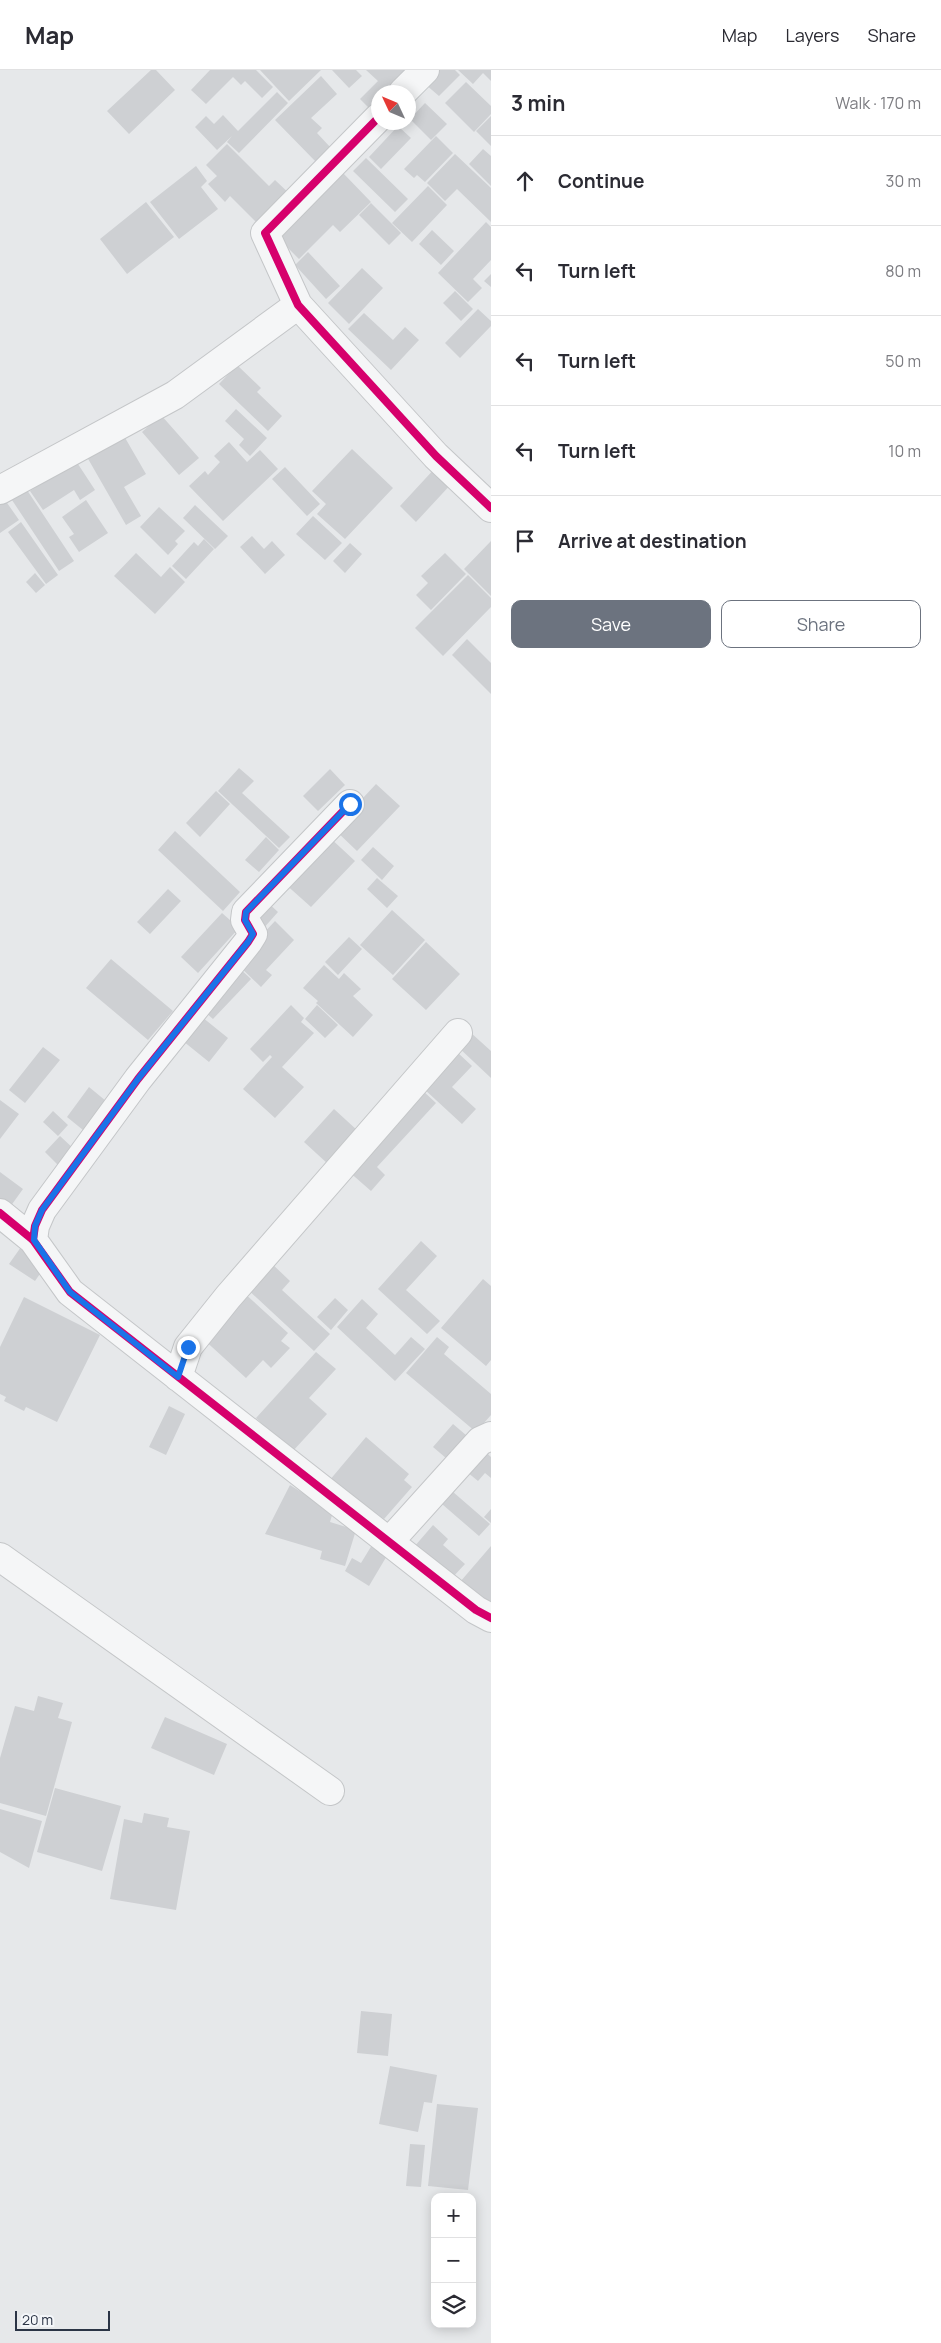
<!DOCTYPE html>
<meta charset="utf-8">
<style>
body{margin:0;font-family:Manrope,sans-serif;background:#f7f7f7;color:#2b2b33}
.controls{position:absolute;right:15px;bottom:15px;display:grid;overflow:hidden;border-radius:10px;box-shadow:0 2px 12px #0003}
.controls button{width:45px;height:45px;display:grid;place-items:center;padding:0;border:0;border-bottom:1px solid #e1e1e2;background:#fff;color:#2b2b33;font:25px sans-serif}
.compass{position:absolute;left:371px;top:15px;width:45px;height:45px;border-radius:50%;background:#fff;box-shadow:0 2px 12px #0003;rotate:314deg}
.scale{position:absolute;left:15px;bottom:12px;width:95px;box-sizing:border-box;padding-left:5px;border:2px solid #2b3445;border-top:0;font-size:14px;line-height:18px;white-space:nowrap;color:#2b3445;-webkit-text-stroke:4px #f4f6f9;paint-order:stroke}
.stop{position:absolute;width:15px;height:15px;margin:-11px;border:4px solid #1a73e8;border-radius:50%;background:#fff}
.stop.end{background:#1a73e8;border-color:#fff;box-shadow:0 1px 5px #0008}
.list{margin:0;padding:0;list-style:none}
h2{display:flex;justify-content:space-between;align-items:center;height:65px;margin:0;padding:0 20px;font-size:21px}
h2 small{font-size:16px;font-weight:400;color:#7c7c81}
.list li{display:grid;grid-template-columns:32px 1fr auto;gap:15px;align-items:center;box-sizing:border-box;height:90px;padding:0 20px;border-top:1px solid #e1e1e2}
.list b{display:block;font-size:19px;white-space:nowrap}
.list em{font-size:16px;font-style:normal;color:#7c7c81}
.actions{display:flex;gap:10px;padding:15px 20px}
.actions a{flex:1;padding:11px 0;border:1px solid #6c737f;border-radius:10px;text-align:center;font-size:18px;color:#6c737f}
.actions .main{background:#6c737f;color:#fff}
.icon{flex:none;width:28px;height:28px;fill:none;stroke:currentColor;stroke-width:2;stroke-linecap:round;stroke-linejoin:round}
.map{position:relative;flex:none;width:491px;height:2273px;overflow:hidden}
header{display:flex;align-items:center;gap:30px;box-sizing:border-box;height:70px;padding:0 25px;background:#fff;border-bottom:1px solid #e1e1e2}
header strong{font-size:24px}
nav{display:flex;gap:28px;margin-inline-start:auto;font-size:18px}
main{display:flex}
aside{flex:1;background:#fff}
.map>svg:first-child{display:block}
</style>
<header>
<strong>Map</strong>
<nav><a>Map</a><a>Layers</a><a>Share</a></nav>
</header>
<main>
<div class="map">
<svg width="491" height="2273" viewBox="0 0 491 2273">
<rect width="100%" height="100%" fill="#e6e8ea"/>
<!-- building -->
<path fill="#ced0d3" d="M 151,0 L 156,0 L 175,20 L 129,64 L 107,41 Z
M 210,0 L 256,0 L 273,17 L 262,28 L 245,11 L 241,15 L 233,7 L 206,34 L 191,20 Z
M 260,0 L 321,0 L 289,31 Z
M 332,0 L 356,0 L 362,6 L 349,18 Z
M 366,0 L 415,0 L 394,22 L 378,22 L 378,38 L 374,43 L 360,29 L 378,11 Z
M 439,0 L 455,0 L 460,5 L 439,26 L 425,14 Z
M 458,0 L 491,0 L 491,11 L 483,3 L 473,14 Z
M 321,6 L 337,24 L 311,48 L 322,58 L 317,63 L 331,78 L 316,92 L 275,50 Z
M 466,12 L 491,36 L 491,44 L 474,62 L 445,33 Z
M 277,22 L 288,33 L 239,83 L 227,72 L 232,66 L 217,80 L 195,57 L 206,46 L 214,54 L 223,45 L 238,61 Z
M 425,33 L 447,54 L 431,70 L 410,49 Z
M 491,46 L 491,76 L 476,61 Z
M 398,56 L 411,68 L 381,99 L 369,87 Z
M 436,66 L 453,83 L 425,112 L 417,105 L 414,108 L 404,99 Z
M 227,74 L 269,116 L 275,110 L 293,127 L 262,158 L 230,126 L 225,132 L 208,114 L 217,106 L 206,95 Z
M 483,79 L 491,86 L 491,116 L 469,94 Z
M 455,84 L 491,118 L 491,152 L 457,119 L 445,131 L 427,113 Z
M 366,88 L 408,129 L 395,142 L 353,101 Z
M 196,96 L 207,111 L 201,117 L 218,139 L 179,169 L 150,132 Z
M 343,103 L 371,132 L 340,162 L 333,155 L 299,189 L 278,168 Z
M 428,116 L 447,135 L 412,172 L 392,153 Z
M 146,132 L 174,167 L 127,204 L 100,169 Z
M 371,133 L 401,163 L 389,175 L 359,145 Z
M 486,152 L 491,157 L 491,190 L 473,209 L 482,218 L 468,232 L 438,203 Z
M 432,160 L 454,181 L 441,195 L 419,174 Z
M 308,182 L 340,216 L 326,229 L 295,195 Z
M 362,198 L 383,218 L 349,254 L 328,233 Z
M 491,204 L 491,217 L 484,211 Z
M 455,221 L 473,239 L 461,251 L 443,233 Z
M 478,239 L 491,251 L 491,256 L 460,288 L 445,273 Z
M 364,243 L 393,270 L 405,257 L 419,270 L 391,300 L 348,259 Z
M 237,295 L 261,318 L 257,322 L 282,346 L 268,361 L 219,314 Z
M 236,339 L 267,368 L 250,386 L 239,375 L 244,369 L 225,351 Z
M 161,345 L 199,388 L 179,405 L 142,362 Z
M 124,366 L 146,404 L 124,417 L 141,446 L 126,455 L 87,387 Z
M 229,372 L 247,392 L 260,380 L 278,399 L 223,451 L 189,416 L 205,401 L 208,405 L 220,392 L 214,386 Z
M 352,379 L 393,418 L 345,469 L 317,444 L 326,434 L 312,421 Z
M 76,391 L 95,420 L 80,430 L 74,420 L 43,440 L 30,421 Z
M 437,396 L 454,411 L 416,452 L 400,436 Z
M 285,397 L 320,434 L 307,446 L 272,409 Z
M 25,417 L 74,491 L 59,501 L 10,427 Z
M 5,430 L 19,450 L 0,463 L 0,434 Z
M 86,430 L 108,463 L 79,482 L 69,467 L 74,464 L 62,447 Z
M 195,435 L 228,466 L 215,479 L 183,448 Z
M 159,437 L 185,461 L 175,471 L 178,474 L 168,485 L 140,457 Z
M 313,446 L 342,473 L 325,490 L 296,464 Z
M 21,452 L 58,505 L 46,514 L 8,462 Z
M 252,466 L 264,479 L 272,471 L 285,485 L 265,504 L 240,477 Z
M 204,469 L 214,479 L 186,509 L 172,496 L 194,472 L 198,476 Z
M 491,471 L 491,526 L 464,499 Z
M 350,473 L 362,484 L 345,503 L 333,491 Z
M 136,483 L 161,507 L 170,497 L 185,512 L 155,544 L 114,506 Z
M 445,483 L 466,504 L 431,540 L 416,525 L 428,513 L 421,506 Z
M 35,503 L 45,515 L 36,523 L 26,512 Z
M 468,505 L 491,528 L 491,537 L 443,586 L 415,558 Z
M 467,569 L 491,593 L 491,624 L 452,585 Z
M 239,698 L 254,711 L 242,723 L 290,767 L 279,778 L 218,721 Z
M 330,699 L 345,715 L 318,741 L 303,726 Z
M 376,714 L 400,736 L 357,781 L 334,759 Z
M 216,721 L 230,734 L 200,767 L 186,753 Z
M 175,761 L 240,822 L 223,841 L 158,780 Z
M 327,765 L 355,791 L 311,837 L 283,812 Z
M 266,767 L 279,780 L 259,802 L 245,790 Z
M 373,777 L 394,796 L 382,810 L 361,790 Z
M 377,808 L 398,826 L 387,838 L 367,819 Z
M 168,819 L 181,831 L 150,864 L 137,852 Z
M 264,829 L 278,842 L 262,860 L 248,846 Z
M 392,840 L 425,870 L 393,905 L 360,875 Z
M 222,843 L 239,858 L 198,903 L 181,887 Z
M 275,851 L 294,870 L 266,900 L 272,905 L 261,917 L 236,893 Z
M 349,867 L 362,879 L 338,905 L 325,892 Z
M 426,872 L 460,904 L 426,940 L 392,909 Z
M 111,889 L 173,941 L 148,970 L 86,918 Z
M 236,895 L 251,909 L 213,949 L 198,936 Z
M 324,895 L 339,909 L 344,903 L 361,919 L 353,926 L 373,945 L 353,967 L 316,933 L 318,931 L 303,918 Z
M 291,935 L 304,948 L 301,952 L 314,963 L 282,997 L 304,1017 L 275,1048 L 243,1019 L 272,987 L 270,985 L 263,992 L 250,979 Z
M 317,935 L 338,955 L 325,968 L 305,949 Z
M 197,943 L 228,968 L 209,992 L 178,967 Z
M 470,962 L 491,981 L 491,1008 L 457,976 Z
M 43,977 L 60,990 L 25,1033 L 9,1020 Z
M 457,982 L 472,996 L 452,1017 L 476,1039 L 462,1054 L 423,1018 Z
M 89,1017 L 106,1031 L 83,1060 L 67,1047 Z
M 422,1020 L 436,1033 L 377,1097 L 385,1105 L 371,1121 L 347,1100 Z
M 0,1030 L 19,1044 L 0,1069 Z
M 334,1039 L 358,1061 L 328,1094 L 304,1072 Z
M 53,1041 L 68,1055 L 58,1066 L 43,1052 Z
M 60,1066 L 75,1080 L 59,1096 L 45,1082 Z
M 0,1102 L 23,1119 L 10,1137 L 0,1129 Z
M 421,1171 L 437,1186 L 406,1220 L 440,1251 L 427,1264 L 378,1219 Z
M 21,1177 L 46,1195 L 35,1211 L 9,1194 Z
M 269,1191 L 290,1211 L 282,1220 L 330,1264 L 314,1281 L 245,1217 Z
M 483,1209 L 491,1216 L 491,1290 L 486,1296 L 441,1258 Z
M 243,1222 L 288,1263 L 281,1271 L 290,1278 L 271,1298 L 263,1290 L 246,1308 L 201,1267 Z
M 24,1227 L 100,1265 L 57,1352 L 26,1337 L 24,1341 L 4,1331 L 6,1327 L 0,1324 L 0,1277 Z
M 335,1228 L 348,1240 L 331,1260 L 317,1247 Z
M 362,1229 L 378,1244 L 366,1258 L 395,1285 L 411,1267 L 425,1279 L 395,1311 L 337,1257 Z
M 437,1267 L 449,1277 L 444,1284 L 491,1324 L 491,1345 L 476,1362 L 406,1303 Z
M 316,1282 L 336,1299 L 309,1328 L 327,1344 L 292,1382 L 256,1348 Z
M 169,1336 L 185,1344 L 166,1385 L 149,1377 Z
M 453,1354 L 473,1371 L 453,1394 L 433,1377 Z
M 366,1367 L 409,1404 L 404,1410 L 412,1417 L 384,1449 L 376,1443 L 372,1448 L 329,1411 Z
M 479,1376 L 491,1387 L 491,1408 L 485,1403 L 478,1411 L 461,1397 Z
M 290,1415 L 333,1442 L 330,1452 L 356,1460 L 345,1496 L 320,1489 L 322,1481 L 265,1464 Z
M 445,1415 L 490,1454 L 479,1466 L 435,1428 Z
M 491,1439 L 491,1453 L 484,1447 Z
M 433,1455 L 448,1469 L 443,1475 L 465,1494 L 451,1509 L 414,1477 Z
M 372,1475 L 388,1484 L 369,1516 L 345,1501 L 352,1488 L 361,1493 Z
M 491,1476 L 491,1539 L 460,1512 Z
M 38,1626 L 63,1633 L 58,1648 L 72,1652 L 46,1746 L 0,1733 L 0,1688 L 15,1636 L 34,1641 Z
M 165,1647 L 227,1674 L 214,1705 L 151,1678 Z
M 55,1718 L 121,1736 L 102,1801 L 37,1782 Z
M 0,1739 L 42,1751 L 29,1798 L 0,1782 Z
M 144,1743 L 169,1748 L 167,1757 L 190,1761 L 176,1840 L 110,1829 L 124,1749 L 142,1753 Z
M 361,1941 L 392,1944 L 388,1986 L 357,1983 Z
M 390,1996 L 437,2005 L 432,2033 L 424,2032 L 418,2062 L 379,2054 Z
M 437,2034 L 478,2038 L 468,2120 L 428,2116 Z
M 410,2074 L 425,2075 L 421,2117 L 406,2116 Z"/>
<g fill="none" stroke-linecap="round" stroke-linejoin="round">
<!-- minor casing -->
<g stroke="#c4c6c8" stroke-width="30">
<path id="minor" d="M 403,22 L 425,0
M 378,48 L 265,163 L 298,235 L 436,386 L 491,438
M 0,420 L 175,325 L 298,235
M 0,1143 L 33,1170 L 70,1222 L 476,1540 L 491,1548
M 33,1170 L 35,1156 L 42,1140 L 138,1009 L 248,872 L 253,864 L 245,850 L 246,842 L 350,734
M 178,1307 L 188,1277 L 228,1227 L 458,963
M 389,1472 L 480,1371 L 491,1366
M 0,1487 L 330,1721"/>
</g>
<!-- minor -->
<use href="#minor" stroke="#f5f6f7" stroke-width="28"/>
<!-- cycleway casing -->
<g stroke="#f4f6f9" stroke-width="11">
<path id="cycleway" d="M 378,48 L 265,163 L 298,235 L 436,386 L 491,438
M 0,1143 L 33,1170 L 70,1222 L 476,1540 L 491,1548
M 33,1170 L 35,1156 L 42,1140 L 138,1009 L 248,872 L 253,864 L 245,850 L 246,842 L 350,734"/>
</g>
<!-- cycleway -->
<use href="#cycleway" stroke="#d6006c" stroke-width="8"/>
</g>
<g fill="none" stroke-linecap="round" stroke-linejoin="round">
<!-- route -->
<path stroke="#1a73e8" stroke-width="6" d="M 188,1277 L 178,1307 L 70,1222 L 34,1170 L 35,1156 L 42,1140 L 138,1009 L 248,872 L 253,864 L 245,850 L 246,842 L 350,734"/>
</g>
</svg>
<div class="controls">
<button>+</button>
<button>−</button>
<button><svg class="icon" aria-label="layers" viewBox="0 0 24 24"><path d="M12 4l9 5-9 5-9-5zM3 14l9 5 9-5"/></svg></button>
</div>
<svg class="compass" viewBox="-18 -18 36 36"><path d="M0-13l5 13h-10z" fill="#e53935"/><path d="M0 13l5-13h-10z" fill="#7c7c81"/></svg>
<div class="scale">20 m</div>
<div class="stop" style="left:350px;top:734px"></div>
<div class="stop end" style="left:188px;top:1277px"></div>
</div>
<aside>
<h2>3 min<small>Walk · 170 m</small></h2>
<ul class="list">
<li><svg class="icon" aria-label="ahead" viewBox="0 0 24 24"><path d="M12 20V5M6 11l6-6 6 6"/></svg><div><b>Continue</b></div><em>30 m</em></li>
<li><svg class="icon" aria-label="left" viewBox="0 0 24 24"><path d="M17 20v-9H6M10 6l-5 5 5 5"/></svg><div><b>Turn left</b></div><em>80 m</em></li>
<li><svg class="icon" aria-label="left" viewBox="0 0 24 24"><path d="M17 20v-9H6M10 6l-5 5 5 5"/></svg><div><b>Turn left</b></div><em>50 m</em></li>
<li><svg class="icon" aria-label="left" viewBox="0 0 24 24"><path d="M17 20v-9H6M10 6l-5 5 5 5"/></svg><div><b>Turn left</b></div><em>10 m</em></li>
<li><svg class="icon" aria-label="arrive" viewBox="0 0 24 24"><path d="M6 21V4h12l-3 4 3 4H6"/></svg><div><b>Arrive at destination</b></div></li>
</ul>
<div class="actions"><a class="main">Save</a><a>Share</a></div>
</aside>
</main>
